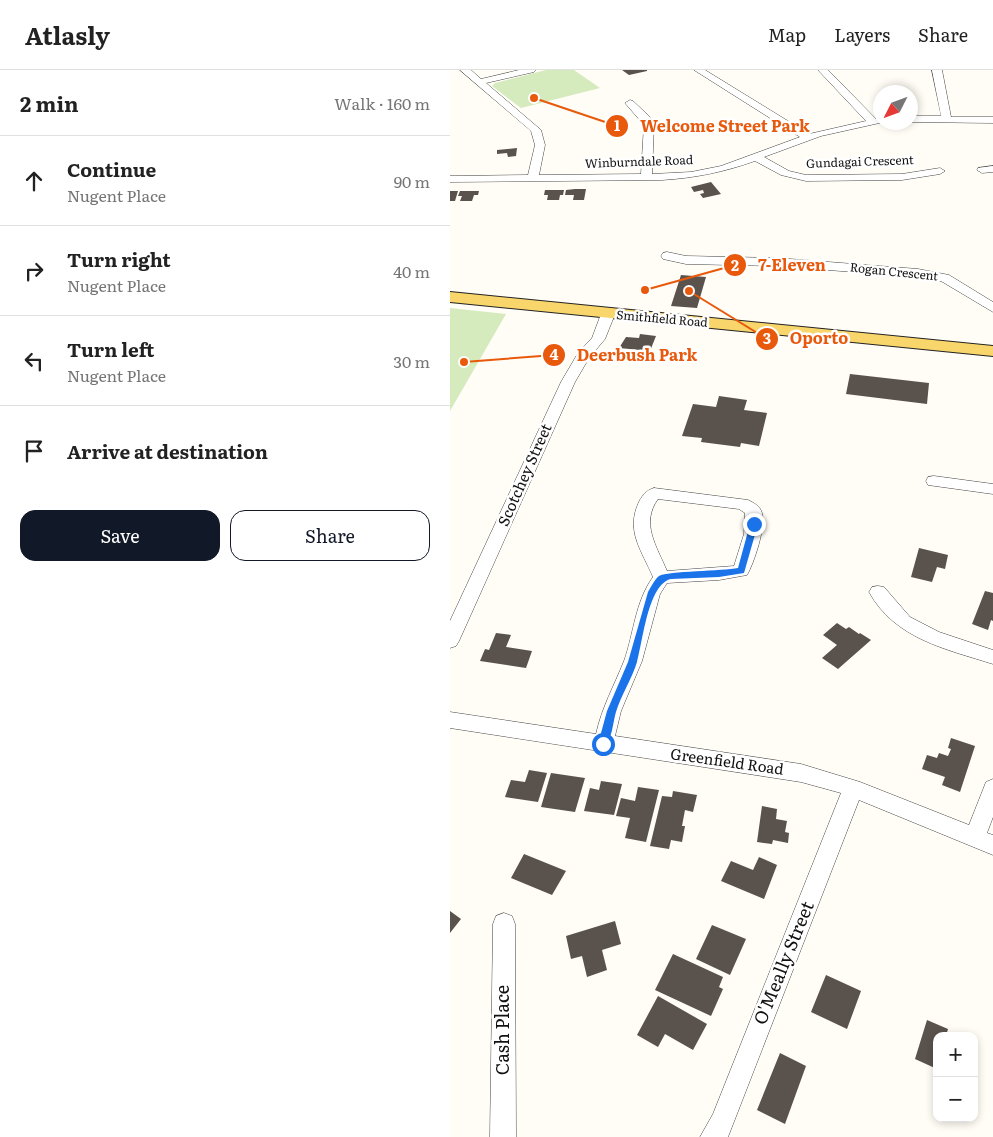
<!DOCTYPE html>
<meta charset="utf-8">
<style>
body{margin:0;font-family:Literata,serif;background:#f6f6f6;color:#222}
.controls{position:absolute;right:15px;bottom:15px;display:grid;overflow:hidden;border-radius:10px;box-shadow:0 2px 8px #0003}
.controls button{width:45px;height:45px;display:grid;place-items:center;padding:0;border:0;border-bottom:1px solid #e0e0e0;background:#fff;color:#222;font:25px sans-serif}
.compass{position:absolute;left:423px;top:15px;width:45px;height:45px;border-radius:50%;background:#fff;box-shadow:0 2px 8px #0003;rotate:228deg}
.stop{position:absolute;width:15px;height:15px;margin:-11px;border:4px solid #1a73e8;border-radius:50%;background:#fff}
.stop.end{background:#1a73e8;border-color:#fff;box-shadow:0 1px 5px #0008}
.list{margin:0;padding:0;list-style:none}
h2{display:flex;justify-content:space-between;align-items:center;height:65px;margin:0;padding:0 20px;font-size:21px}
h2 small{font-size:16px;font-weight:400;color:#767676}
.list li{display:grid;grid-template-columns:32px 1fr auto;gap:15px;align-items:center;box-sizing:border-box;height:90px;padding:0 20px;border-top:1px solid #e0e0e0}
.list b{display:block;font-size:19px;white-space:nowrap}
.list p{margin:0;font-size:16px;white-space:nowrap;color:#767676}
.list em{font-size:16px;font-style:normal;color:#767676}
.actions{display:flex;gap:10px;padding:15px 20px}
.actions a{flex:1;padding:11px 0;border:1px solid #111827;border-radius:15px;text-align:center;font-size:18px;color:#111827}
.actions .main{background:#111827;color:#fff}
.icon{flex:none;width:28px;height:28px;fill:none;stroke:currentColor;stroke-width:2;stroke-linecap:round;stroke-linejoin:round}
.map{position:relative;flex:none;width:543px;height:1067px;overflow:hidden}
header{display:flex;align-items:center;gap:30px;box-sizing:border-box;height:70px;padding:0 25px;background:#fff;border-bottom:1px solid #e0e0e0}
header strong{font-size:24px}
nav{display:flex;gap:28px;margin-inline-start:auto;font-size:18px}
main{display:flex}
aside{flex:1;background:#fff}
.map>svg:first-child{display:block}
</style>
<header>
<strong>Atlasly</strong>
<nav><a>Map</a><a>Layers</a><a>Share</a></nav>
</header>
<main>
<aside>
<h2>2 min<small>Walk · 160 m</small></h2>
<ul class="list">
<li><svg class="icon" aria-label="ahead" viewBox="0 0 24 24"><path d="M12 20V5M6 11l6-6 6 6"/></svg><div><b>Continue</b><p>Nugent Place</p></div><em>90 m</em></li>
<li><svg class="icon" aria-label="right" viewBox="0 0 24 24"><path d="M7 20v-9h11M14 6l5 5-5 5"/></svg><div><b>Turn right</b><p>Nugent Place</p></div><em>40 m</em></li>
<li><svg class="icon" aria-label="left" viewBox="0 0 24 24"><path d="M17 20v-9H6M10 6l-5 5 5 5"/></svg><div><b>Turn left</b><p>Nugent Place</p></div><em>30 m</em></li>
<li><svg class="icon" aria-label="arrive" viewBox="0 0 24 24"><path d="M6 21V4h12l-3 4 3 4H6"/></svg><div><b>Arrive at destination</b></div></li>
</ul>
<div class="actions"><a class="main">Save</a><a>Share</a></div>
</aside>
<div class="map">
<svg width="543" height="1067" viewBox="0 0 543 1067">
<rect width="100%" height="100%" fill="#fffdf5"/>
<!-- green -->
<path fill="#d5ebbd" d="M 96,0 L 124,0 L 150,18 L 71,38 L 42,16 L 45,13 Z
M 0,238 L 56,244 L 0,341 Z"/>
<!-- building -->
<path fill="#5a524d" d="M 172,0 L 197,0 L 197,1 L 179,5 Z
M 67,78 L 66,86 L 58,87 L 57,83 L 47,84 L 47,80 Z
M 261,112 L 271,124 L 253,128 L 250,124 L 254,123 L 253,120 L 244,122 L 241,117 Z
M 125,119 L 136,119 L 134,130 L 123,130 L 124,125 L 115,125 L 116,120 Z
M 95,120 L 114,120 L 113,125 L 110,125 L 109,130 L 97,130 L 98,125 L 94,125 Z
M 0,121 L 8,121 L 5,131 L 0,131 Z
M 10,121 L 29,121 L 28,125 L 24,125 L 22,131 L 10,131 L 12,126 L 8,126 Z
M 231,205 L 256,207 L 247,238 L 221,236 Z
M 190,264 L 206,266 L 200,281 L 169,278 L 176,267 L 189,268 Z
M 400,304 L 479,313 L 477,334 L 396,324 Z
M 269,326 L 297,330 L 294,340 L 317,343 L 309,376 L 291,373 L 290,377 L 251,372 L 252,368 L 232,366 L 243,334 L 266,337 Z
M 469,478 L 498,485 L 495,499 L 487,497 L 482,512 L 461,507 Z
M 535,521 L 543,523 L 543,551 L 541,550 L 538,560 L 522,554 Z
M 387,553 L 396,559 L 399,557 L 409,564 L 410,563 L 421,570 L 388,599 L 372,588 L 387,575 L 373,565 Z
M 46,563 L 61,565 L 56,577 L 82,581 L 76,598 L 30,591 L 35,579 L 39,580 Z
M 501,668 L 525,676 L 510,722 L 492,715 L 495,707 L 472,699 L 477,685 L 487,688 L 489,683 L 498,686 L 501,679 L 498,678 Z
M 79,700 L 97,703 L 88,732 L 55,727 L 61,710 L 75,712 Z
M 101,703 L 135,708 L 125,742 L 91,737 Z
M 151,711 L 172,714 L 164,745 L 134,741 L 140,718 L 149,720 Z
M 188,717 L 209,720 L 196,772 L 175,768 L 180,748 L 166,746 L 171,728 L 185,731 Z
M 223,721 L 247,725 L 243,742 L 235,740 L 232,756 L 235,756 L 232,772 L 221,770 L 219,779 L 200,776 L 212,726 L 222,727 Z
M 312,736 L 327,739 L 326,749 L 337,751 L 335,762 L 339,763 L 338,773 L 323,770 L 322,774 L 307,772 Z
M 74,784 L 116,801 L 102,825 L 61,808 Z
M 309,787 L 327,795 L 314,829 L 271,811 L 281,791 L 303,800 Z
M 0,841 L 11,849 L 0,863 Z
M 165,851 L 171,874 L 152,880 L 157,900 L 137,907 L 132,886 L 121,889 L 116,866 Z
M 262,855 L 296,869 L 280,905 L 246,889 Z
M 223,884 L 273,907 L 269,917 L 273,919 L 261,946 L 205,920 Z
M 376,905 L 411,921 L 397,959 L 361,942 Z
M 208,926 L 257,954 L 243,980 L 215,964 L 208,977 L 187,965 Z
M 477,950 L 498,959 L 496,966 L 487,966 L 487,999 L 465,989 Z
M 330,983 L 356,996 L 335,1054 L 307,1040 Z"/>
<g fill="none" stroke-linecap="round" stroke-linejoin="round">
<!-- minor casing -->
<g stroke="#444" stroke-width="1">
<path id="minor" d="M 10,0 L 21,0 L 31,9 L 69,0 L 86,0 L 84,2 L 36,13 L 91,60 L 95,75 L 89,105 L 191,104 L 194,55 L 175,33 L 180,30 L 183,31 L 201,48 L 204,55 L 202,104 L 241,102 L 271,96 L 350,67 L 244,0 L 255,0 L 359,64 L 416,51 L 368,0 L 378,0 L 426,49 L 430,48 L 430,52 L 434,52 L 371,66 L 314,87 L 339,101 L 356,105 L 452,104 L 490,98 L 495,101 L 490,104 L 452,110 L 356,111 L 331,105 L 305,91 C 274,102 245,108 212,110 L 0,112 L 0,106 L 78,105 L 85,75 L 81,61 Z
M 482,0 L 492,0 L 501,47 L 543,47 L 543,53 L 460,52 L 460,46 L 491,46 Z
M 543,96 L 543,102 L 532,103 L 527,100 L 528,98 Z
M 217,182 L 236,186 L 327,188 L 468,199 L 499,205 L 543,232 L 543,242 L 491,211 L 468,207 L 327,196 L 236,194 L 213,189 L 211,186 L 213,183 Z
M 158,240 L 165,244 L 155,269 L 139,288 L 125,312 L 9,571 L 6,576 L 0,578 L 0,551 L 111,312 L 128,283 L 142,268 L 151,244 Z
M 484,406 L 543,414 L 543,424 L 478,415 L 476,411 L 478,407 Z
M 204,418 L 298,430 C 304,433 310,436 312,443 C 316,457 304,493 297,505 L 269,510 L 217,513 L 210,524 L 192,591 L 171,641 L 165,666 L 351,694 L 410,712 L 519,755 L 536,712 L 543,709 L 543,747 L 537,763 L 543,765 L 543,785 L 409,730 L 278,1067 L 250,1067 L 263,1044 L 391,723 L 351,712 L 0,658 L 0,642 L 146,664 C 152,637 164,616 174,591 C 184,563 185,532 203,507 C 192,481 176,462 188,434 C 191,427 196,420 204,418 ZM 208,429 L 289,439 L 295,443 L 294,464 L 284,496 L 217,501 C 207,477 190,453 208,429 Z
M 428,516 L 434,517 L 460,547 L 489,562 L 543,580 L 543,594 C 496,579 445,569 419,522 L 422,517 Z
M 54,843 L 62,846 L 65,854 L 66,1067 L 40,1067 L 43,854 L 46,846 Z"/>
</g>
<!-- major casing -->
<g stroke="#222" stroke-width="2">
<path id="major" d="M 0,222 L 543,276 L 543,286 L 0,232 Z"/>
</g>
<!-- minor -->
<use href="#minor" fill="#fff" fill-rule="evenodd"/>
<!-- major -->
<use href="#major" fill="#f9d66b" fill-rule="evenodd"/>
</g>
<!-- route -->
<path fill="#1a73e8" d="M 304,451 L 308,454 L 294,503 L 269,507 L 221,509 C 198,514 193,571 187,592 C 182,609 171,625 166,642 C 163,651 162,673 153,677 L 150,676 L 148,674 L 157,641 L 178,592 L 198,522 C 201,517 205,509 209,506 C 218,501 273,501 288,498 L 300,454 Z"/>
<g text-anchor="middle" stroke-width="5" stroke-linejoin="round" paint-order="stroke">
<!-- far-street labels -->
<g font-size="12" fill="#111" stroke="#fff">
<text transform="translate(189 92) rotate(-2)" y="4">Winburndale Road</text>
<text transform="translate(410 92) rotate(-2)" y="4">Gundagai Crescent</text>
<text transform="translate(444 202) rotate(6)" y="4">Rogan Crescent</text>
<text transform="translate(212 249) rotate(5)" y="4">Smithfield Road</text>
</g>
<!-- street labels -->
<g font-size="15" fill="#111" stroke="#fff">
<text transform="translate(75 405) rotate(-66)" y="5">Scotchey Street</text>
<text transform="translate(277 692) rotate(8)" y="5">Greenfield Road</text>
</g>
<!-- near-street labels -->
<g font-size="18" fill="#111" stroke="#fff">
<text transform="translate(334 893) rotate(-68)" y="6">O'Meally Street</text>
<text transform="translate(53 960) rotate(-90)" y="6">Cash Place</text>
</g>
</g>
<!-- callouts -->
<path fill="none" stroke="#e8590c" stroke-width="2" d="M84 28L167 56M195 220L285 195M239 221L317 269M14 292L104 285"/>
<g fill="#e8590c" stroke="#fff" stroke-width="2">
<circle cx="84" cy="28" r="5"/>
<circle cx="195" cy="220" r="5"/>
<circle cx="239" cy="221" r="5"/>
<circle cx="14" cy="292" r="5"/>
<circle cx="167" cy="56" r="12"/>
<circle cx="285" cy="195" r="12"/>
<circle cx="317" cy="269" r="12"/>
<circle cx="104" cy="285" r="12"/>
</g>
<g font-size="15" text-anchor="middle" font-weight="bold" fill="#fff">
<text x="167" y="61">1</text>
<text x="285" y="201">2</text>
<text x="317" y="274">3</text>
<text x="104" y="290">4</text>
</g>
<g font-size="16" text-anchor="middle" font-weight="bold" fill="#e8590c" stroke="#fff" stroke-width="5" stroke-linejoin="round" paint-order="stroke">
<text x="275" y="62">Welcome Street Park</text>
<text x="342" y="201">7-Eleven</text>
<text x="369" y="274">Oporto</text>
<text x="187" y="291">Deerbush Park</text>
</g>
</svg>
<div class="controls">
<button>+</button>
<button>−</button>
</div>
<svg class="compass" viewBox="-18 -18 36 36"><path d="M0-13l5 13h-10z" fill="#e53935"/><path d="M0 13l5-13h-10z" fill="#767676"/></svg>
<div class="stop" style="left:153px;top:674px"></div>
<div class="stop end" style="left:304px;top:454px"></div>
</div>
</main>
